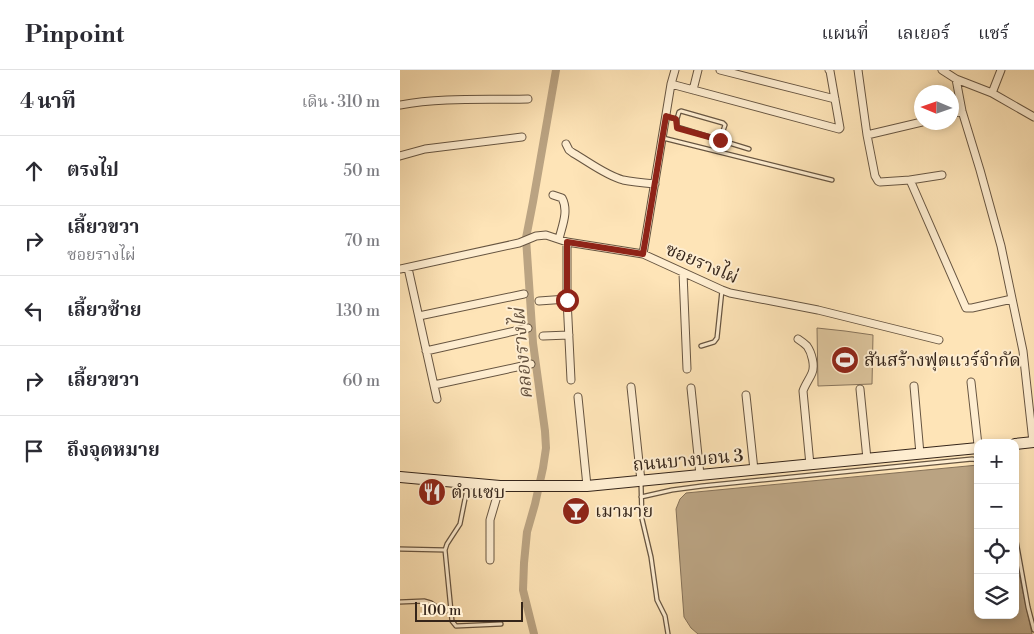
<!DOCTYPE html>
<html lang="th">
<meta charset="utf-8">
<style>
body{margin:0;font-family:"Libre Bodoni","Noto Serif Thai",serif;background:#f2f2f3;color:#2b2b33}
.controls{position:absolute;right:15px;bottom:15px;display:grid;overflow:hidden;border-radius:10px;box-shadow:0 2px 8px #0003}
.controls button{width:45px;height:45px;display:grid;place-items:center;padding:0;border:0;border-bottom:1px solid #e1e1e2;background:#fff;color:#2b2b33;font:25px sans-serif}
.compass{position:absolute;left:514px;top:15px;width:45px;height:45px;border-radius:50%;background:#fff;box-shadow:0 2px 8px #0003;rotate:272deg}
.scale{position:absolute;left:15px;bottom:12px;width:108px;box-sizing:border-box;padding-left:5px;border:2px solid #35251a;border-top:0;font-size:14px;line-height:18px;white-space:nowrap;color:#35251a;-webkit-text-stroke:4px #feedd0;paint-order:stroke}
.stop{position:absolute;width:15px;height:15px;margin:-11px;border:4px solid #8f2418;border-radius:50%;background:#fff}
.stop.end{background:#8f2418;border-color:#fff;box-shadow:0 1px 5px #0008}
.list{margin:0;padding:0;list-style:none}
h2{display:flex;justify-content:space-between;align-items:center;height:65px;margin:0;padding:0 20px;font-size:21px}
h2 small{font-size:16px;font-weight:400;color:#7c7c81}
.list li{display:grid;grid-template-columns:32px 1fr auto;gap:15px;align-items:center;box-sizing:border-box;height:70px;padding:0 20px;border-top:1px solid #e1e1e2}
.list b{display:block;font-size:19px;white-space:nowrap}
.list p{margin:0;font-size:16px;white-space:nowrap;color:#7c7c81}
.list em{font-size:16px;font-style:normal;color:#7c7c81}
.icon{flex:none;width:28px;height:28px;fill:none;stroke:currentColor;stroke-width:2;stroke-linecap:round;stroke-linejoin:round}
.map{position:relative;flex:none;width:634px;height:564px;overflow:hidden}
header{display:flex;align-items:center;gap:30px;box-sizing:border-box;height:70px;padding:0 25px;background:#fff;border-bottom:1px solid #e1e1e2}
header strong{font-size:24px}
nav{display:flex;gap:28px;margin-inline-start:auto;font-size:18px}
main{display:flex}
aside{flex:1;background:#fff}
.map>svg:first-child{display:block}
</style>
<header>
<strong>Pinpoint</strong>
<nav><a>แผนที่</a><a>เลเยอร์</a><a>แชร์</a></nav>
</header>
<main>
<aside>
<h2>4 นาที<small>เดิน · 310 m</small></h2>
<ul class="list">
<li><svg class="icon" aria-label="ahead" viewBox="0 0 24 24"><path d="M12 20V5M6 11l6-6 6 6"/></svg><div><b>ตรงไป</b></div><em>50 m</em></li>
<li><svg class="icon" aria-label="right" viewBox="0 0 24 24"><path d="M7 20v-9h11M14 6l5 5-5 5"/></svg><div><b>เลี้ยวขวา</b><p>ซอยรางไผ่</p></div><em>70 m</em></li>
<li><svg class="icon" aria-label="left" viewBox="0 0 24 24"><path d="M17 20v-9H6M10 6l-5 5 5 5"/></svg><div><b>เลี้ยวซ้าย</b></div><em>130 m</em></li>
<li><svg class="icon" aria-label="right" viewBox="0 0 24 24"><path d="M7 20v-9h11M14 6l5 5-5 5"/></svg><div><b>เลี้ยวขวา</b></div><em>60 m</em></li>
<li><svg class="icon" aria-label="arrive" viewBox="0 0 24 24"><path d="M6 21V4h12l-3 4 3 4H6"/></svg><div><b>ถึงจุดหมาย</b></div></li>
</ul>
</aside>
<div class="map">
<svg width="634" height="564" viewBox="0 0 634 564">
<rect width="100%" height="100%" fill="#fee4b7"/>
<filter id="stains"><feTurbulence type="fractalNoise" baseFrequency=".004" numOctaves="4"/><feColorMatrix values="0 0 0 0 .2 0 0 0 0 .09 0 0 0 0 .02 0 0 0 .5 -.17"/></filter>
<radialGradient id="worn" r=".72"><stop offset=".6" stop-color="#630" stop-opacity="0"/><stop offset="1" stop-color="#630" stop-opacity=".3"/></radialGradient>
<!-- green -->
<path fill="#dcc49c" stroke="#88745b" d="M 417,258 L 445,261 L 473,265 L 472,314 L 418,316 Z"/>
<!-- water -->
<path fill="#baa382" stroke="#857158" d="M 578,395 L 578,545 L 615,545 L 615,485 L 632,564 L 298,564 L 291,558 L 284,547 L 276,439 L 280,429 L 286,423 Z"/>
<g fill="none" stroke-linecap="round" stroke-linejoin="round">
<!-- canal -->
<path stroke="#baa382" stroke-width="8" d="M 134,564 L 123,520 L 124,493 L 127,462 L 135,434 L 143,398 L 146,378 L 145,361 L 133,273 L 126,168 L 133,132 L 156,0"/>
<!-- service casing -->
<g stroke="#675541" stroke-width="5.5">
<path id="service" d="M 267,47 L 277,49 L 277,57 L 349,79
M 277,49 L 279,42 L 281,41 L 323,53 L 325,55 L 320,70
M 263,68 L 432,110
M 301,276 L 314,272 L 317,268 L 322,220
M 241,413 L 242,449 L 251,487 L 257,530 L 265,546 L 268,564
M 68,414 L 60,454 L 47,474 L 45,480 L 52,551 L 56,556 L 101,554
M 241,427 L 272,420 L 302,416 L 572,389 L 578,390
M 615,465 L 628,537 L 634,560
M 0,479 L 45,480
M 0,532 L 24,531 L 31,533 L 42,541 L 51,541"/>
</g>
<!-- minor casing -->
<g stroke="#675541" stroke-width="9">
<path id="minor" d="M 320,0 L 435,29
M 458,0 L 467,65 L 475,106 L 478,111 L 480,112 L 510,110 L 566,238 L 572,238 L 612,229
M 542,0 L 556,9 L 592,23 L 634,47
M 556,9 L 562,41 L 580,100 L 601,176 L 623,281 L 633,372
M 271,14 L 439,59 L 440,58 L 430,1 L 429,0
M 293,20 L 298,0
M 592,23 L 601,0
M 0,35 C 42,27 86,30 128,29
M 552,44 L 562,41
M 467,65 L 522,52
M 166,74 L 169,80 L 173,83 C 189,92 205,105 223,110 C 233,112 244,113 255,114
M 0,86 L 25,79 L 122,67
M 510,110 L 542,105
M 153,125 L 162,128 C 169,141 162,156 159,169
M 167,172 L 167,229 L 171,310
M 243,184 L 271,14 L 275,0
M 8,198 L 37,329
M 0,199 L 119,173 L 136,166 L 146,165 L 167,172 L 243,184 L 322,220 L 330,223 L 418,240 L 539,270
M 283,203 L 287,299
M 139,231 L 167,229
M 19,246 L 124,224
M 143,266 L 169,265
M 398,269 C 401,271 405,274 407,276 C 412,283 415,296 412,303 C 409,310 405,315 403,321 L 410,395
M 26,281 L 128,258
M 571,312 L 578,375
M 34,315 L 131,294
M 514,316 L 520,384
M 231,317 L 241,411
M 291,318 L 300,405
M 460,319 L 467,389
M 346,325 L 354,400
M 178,327 L 187,416
M 90,490 L 90,450 L 100,416"/>
</g>
<!-- secondary casing -->
<g stroke="#35251a" stroke-width="12">
<path id="secondary" d="M 615,374 L 634,372
M 0,407 L 100,416 L 187,416 L 578,378"/>
</g>
<!-- service -->
<use href="#service" stroke="#feedd0" stroke-width="3"/>
<!-- minor -->
<use href="#minor" stroke="#feedd0" stroke-width="7"/>
<!-- secondary -->
<use href="#secondary" stroke="#feedd0" stroke-width="10"/>
</g>
<g fill="none" stroke-linecap="round" stroke-linejoin="round">
<!-- route -->
<path stroke="#8f2418" stroke-width="6" d="M 167,230 L 167,172 L 243,184 L 266,46 L 276,49 L 277,58 L 320,70"/>
</g>
<!-- icons -->
<defs>
<g id="stadium-disc" transform="scale(1.4375)"><circle r="9.5" fill="#8f2418" stroke="#feedd0"/><path d="M0-5a6.5 5 0 1 0 0 10a6.5 5 0 1 0 0-10ZM-3.5-1.8h7v3.6h-7Z" fill="#fff"/></g>
<g id="restaurant-disc" transform="scale(1.4375)"><circle r="9.5" fill="#8f2418" stroke="#feedd0"/><path d="M-5-6h1v4h1v-4h1v4h1v-4h1v5L-1.5 .5V6h-2V.5L-5-1ZM5-6V6H3V1.5H1.5Q1.5-4 5-6Z" fill="#fff"/></g>
<g id="bar-disc" transform="scale(1.4375)"><circle r="9.5" fill="#8f2418" stroke="#feedd0"/><path d="M-6-5H6L.8 .8V4.5H3.5V6h-7V4.5H-.8V.8Z" fill="#fff"/></g>
</defs>
<g fill-rule="evenodd">
<use href="#stadium-disc" x="445" y="290"/>
<use href="#restaurant-disc" x="32" y="422"/>
<use href="#bar-disc" x="176" y="441"/>
</g>
<g text-anchor="middle" stroke-width="4" stroke-linejoin="round" paint-order="stroke">
<!-- street labels -->
<g font-size="18" fill="#35251a" stroke="#feedd0">
<text transform="translate(302 193) rotate(23)" y="6">ซอยรางไผ่</text>
<text transform="translate(288 390) rotate(-5)" y="6">ถนนบางบอน 3</text>
</g>
<!-- poi labels -->
<g font-size="18" fill="#35251a" stroke="#feedd0" text-anchor="start">
<text x="464" y="296">สันสร้างฟุตแวร์จำกัด</text>
<text x="51" y="428">ตำแซบ</text>
<text x="195" y="447">เมามาย</text>
</g>
<!-- water labels -->
<g font-size="19" font-style="italic" fill="#64513e" stroke="#feedd0">
<text transform="translate(121 284) rotate(-95)" y="7">คลองรางไผ่</text>
</g>
</g>
<rect width="100%" height="100%" filter="url(#stains)"/>
<rect width="100%" height="100%" fill="url(#worn)"/>
</svg>
<div class="controls">
<button>+</button>
<button>−</button>
<button><svg class="icon" aria-label="locate" viewBox="0 0 24 24"><circle cx="12" cy="12" r="6"/><path d="M12 2v4M12 18v4M2 12h4M18 12h4"/></svg></button>
<button><svg class="icon" aria-label="layers" viewBox="0 0 24 24"><path d="M12 4l9 5-9 5-9-5zM3 14l9 5 9-5"/></svg></button>
</div>
<svg class="compass" viewBox="-18 -18 36 36"><path d="M0-13l5 13h-10z" fill="#e53935"/><path d="M0 13l5-13h-10z" fill="#7c7c81"/></svg>
<div class="scale">100 m</div>
<div class="stop" style="left:167px;top:230px"></div>
<div class="stop end" style="left:320px;top:70px"></div>
</div>
</main>
